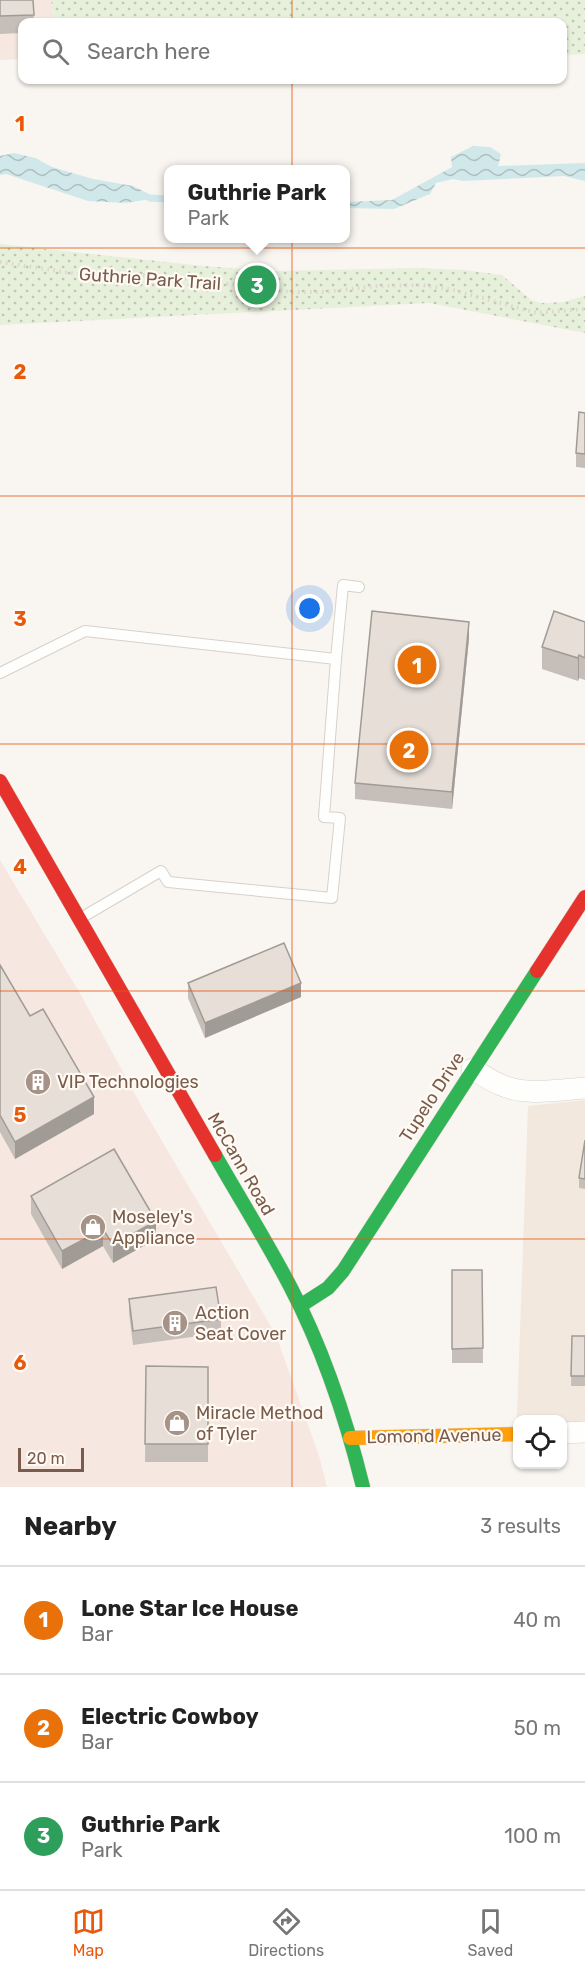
<!DOCTYPE html>
<style>
body{margin:0;font-family:Rubik,sans-serif;background:#f6f6f6;color:#222}
.controls{position:absolute;right:18px;bottom:18px;display:grid;overflow:hidden;border-radius:12px;box-shadow:0 2px 4px #0004}
.controls button{width:54px;height:54px;display:grid;place-items:center;padding:0;border:0;border-bottom:2px solid #e0e0e0;background:#fff;color:#222;font:30px sans-serif}
.scale{position:absolute;left:18px;bottom:15px;width:66px;box-sizing:border-box;padding-left:6px;border:3px solid #7a5c4d;border-top:0;font-size:16px;line-height:21px;white-space:nowrap;color:#7a5c4d;-webkit-text-stroke:4px #fffaf3;paint-order:stroke}
.you{position:absolute;left:310px;top:609px;width:21px;height:21px;margin:-15px;border:4px solid #fff;border-radius:50%;background:#1a73e8;box-shadow:0 0 0 9px #1a73e833}
.badge{display:grid;place-items:center;width:39px;height:39px;border-radius:50%;background:#ea580c;color:#fff;font-size:20px;font-weight:700}
.pin{position:absolute;translate:-50% -50%;border:3px solid #fff;box-shadow:0 2px 6px #0006}
.popup{position:absolute;left:164px;top:165px;width:186px;height:78px;box-sizing:border-box;display:grid;place-content:center;border-radius:12px;background:#fff;filter:drop-shadow(0 2px 4px #0005);font-size:20px;white-space:nowrap;color:#767676}
.popup b{font-size:22px;color:#222}
.popup::after{content:'';position:absolute;left:50%;top:100%;margin-left:-12px;border:12px solid transparent;border-top-color:#fff}
.list{margin:0;padding:0;list-style:none}
h2{display:flex;justify-content:space-between;align-items:center;height:78px;margin:0;padding:0 24px;font-size:26px}
h2 small{font-size:20px;font-weight:400;color:#767676}
.list li{display:grid;grid-template-columns:39px 1fr auto;gap:18px;align-items:center;box-sizing:border-box;height:108px;padding:0 24px;border-top:2px solid #e0e0e0}
.list b{display:block;font-size:22px;white-space:nowrap}
.list p{margin:0;font-size:20px;white-space:nowrap;color:#767676}
.list em{font-size:20px;font-style:normal;color:#767676}
.icon{flex:none;width:33px;height:33px;fill:none;stroke:currentColor;stroke-width:2;stroke-linecap:round;stroke-linejoin:round}
.map{position:relative;flex:none;width:585px;height:1487px;overflow:hidden}
.search{position:absolute;background:#fff;box-shadow:0 2px 4px #0004;left:18px;right:18px;top:18px;height:66px;display:flex;align-items:center;gap:15px;box-sizing:border-box;padding:0 21px;border-radius:12px;color:#767676;font-size:22px}
.sheet{height:402px;background:#fff}
nav{display:flex;justify-content:space-around;align-items:center;box-sizing:border-box;height:84px;border-top:2px solid #e0e0e0;background:#fff;font-size:16px;color:#767676}
nav a{display:grid;justify-items:center;gap:3px}
nav .on{color:#ea580c}
.map>svg:first-child{display:block}
</style>
<div class="map">
<svg width="585" height="1487" viewBox="0 0 585 1487">
<defs>
<pattern id="green-dots" width="8" height="8" patternUnits="userSpaceOnUse" patternTransform="scale(1.5)"><rect width="8" height="8" fill="#e7f0db"/><path d="M2 2h.1M6 6h.1" fill="none" stroke="#c0c6b4" stroke-width="1.8" stroke-linecap="round"/></pattern>
<pattern id="water-waves" width="16" height="10" patternUnits="userSpaceOnUse" patternTransform="scale(1.5)"><rect width="16" height="10" fill="#d0e8ea"/><path d="M0 5q4-4 8 0t8 0" fill="none" stroke="#aebfc0"/></pattern>
</defs>
<rect width="100%" height="100%" fill="#f9f5f0"/>
<!-- residential -->
<path fill="#f2e8de" d="M 585,1100 L 585,1442 L 563,1442 L 562,1420 L 518,1420 L 516,1442 L 528,1106 Z"/>
<!-- commercial -->
<path fill="#f6e8e1" d="M 0,0 L 51,0 L 54,22 L 22,22 L 22,59 L 0,60 Z
M 0,860 L 81,995 L 142,1107 L 276,1335 L 319,1456 L 327,1487 L 0,1487 Z"/>
<!-- green -->
<path fill="url(#green-dots)" d="M 51,0 L 585,0 L 585,54 L 563,55 L 562,22 L 54,22 Z
M 0,244 L 203,266 L 275,271 L 421,268 L 464,270 L 502,275 L 531,300 L 542,303 L 563,302 L 585,296 L 585,333 L 429,303 L 0,325 Z"/>
<!-- water -->
<path fill="url(#water-waves)" d="M 473,146 L 490,147 L 501,154 L 498,166 L 585,163 L 585,181 L 564,176 L 463,181 L 453,179 L 436,183 L 430,194 L 394,209 L 346,208 L 346,202 L 392,200 L 452,167 L 451,157 Z
M 14,153 L 35,158 L 52,167 L 93,179 L 133,186 L 157,198 L 126,203 L 88,201 L 6,174 L 0,175 L 0,156 Z"/>
<g fill="none" stroke-linecap="round" stroke-linejoin="round">
<!-- stream -->
<path stroke="#d0e8ea" stroke-width="7" d="M 150,198 L 168,199"/>
<!-- lane casing -->
<g stroke="#d7d1cb" stroke-width="12">
<path id="lane" d="M 336,659 L 343,585 L 359,587
M 0,673 L 85,631 L 336,659 L 324,817 L 340,818 L 332,898 L 168,882 L 161,871 L 81,918"/>
</g>
<!-- street casing -->
<g stroke="#d7d1cb" stroke-width="22">
<path id="street" d="M 472,1069 C 481,1074 491,1081 501,1085 C 526,1096 558,1090 585,1088
M 562,1433 L 585,1432"/>
</g>
<!-- fast casing -->
<g stroke="#d9d2cb" stroke-width="15">
<path id="fast" d="M 215,1155 C 240,1199 267,1242 290,1286 C 323,1349 346,1418 363,1487
M 300,1306 L 328,1288 L 343,1271 L 537,971"/>
</g>
<!-- slow casing -->
<g stroke="#d9d2cb" stroke-width="15">
<path id="slow" d="M 350,1438 L 518,1434"/>
</g>
<!-- jam casing -->
<g stroke="#d9d2cb" stroke-width="15">
<path id="jam" d="M 0,781 L 215,1155
M 537,971 L 585,897"/>
</g>
<!-- path -->
<path stroke="#dcd5d0" stroke-width="4" stroke-dasharray="1.5 4.5" stroke-linecap="butt" d="M 0,262 L 77,274 L 130,274 L 192,279 L 292,292 L 324,292 L 377,286 L 421,285 L 449,289 L 537,313 L 585,309"/>
<!-- lane -->
<use href="#lane" stroke="#fefefd" stroke-width="10"/>
<!-- street -->
<use href="#street" stroke="#fefefd" stroke-width="21"/>
<!-- fast -->
<use href="#fast" stroke="#30b455" stroke-width="14"/>
<!-- slow -->
<use href="#slow" stroke="#ff9f0a" stroke-width="14"/>
<!-- jam -->
<use href="#jam" stroke="#e5322d" stroke-width="14"/>
</g>
<!-- wall -->
<path fill="#c6bfb9" d="M 0,0 L 33,0 L 34,22 L 22,22 L 22,33 L 0,34 Z
M 585,413 L 585,468 L 576,467 L 576,453 Z
M 585,622 L 585,680 L 579,678 L 578,681 L 542,669 L 542,647 Z
M 469,638 L 452,809 L 355,799 L 355,783 Z
M 0,965 L 30,1016 L 94,1114 L 15,1159 L 0,1132 Z
M 188,983 L 301,997 L 205,1038 L 188,998 Z
M 585,1140 L 585,1189 L 579,1188 L 579,1178 Z
M 31,1196 L 156,1239 L 113,1263 L 103,1246 L 62,1269 L 31,1214 Z
M 452,1270 L 482,1270 L 483,1363 L 452,1363 Z
M 129,1299 L 221,1319 L 221,1333 L 133,1345 L 129,1313 Z
M 572,1336 L 585,1336 L 585,1386 L 571,1386 Z
M 146,1366 L 208,1367 L 208,1462 L 145,1462 Z"/>
<!-- shaded-wall -->
<path fill="#a19b96" d="M 469,622 L 469,638 L 452,809 L 452,792 Z
M 579,655 L 579,678 L 578,681 L 578,658 Z
M 301,983 L 301,997 L 205,1038 L 205,1023 Z
M 94,1097 L 94,1114 L 15,1159 L 15,1142 Z
M 156,1221 L 156,1239 L 113,1263 L 113,1245 Z
M 103,1229 L 103,1246 L 62,1269 L 62,1251 Z"/>
<!-- building -->
<path fill="#e6ded7" stroke="#a19b96" stroke-width="1.5" d="M 0,0 L 33,0 L 34,15 L 0,16 Z
M 579,412 L 585,413 L 585,454 L 576,453 Z
M 372,611 L 469,622 L 452,792 L 355,783 Z
M 554,611 L 585,622 L 585,658 L 579,655 L 578,658 L 542,647 Z
M 284,943 L 301,983 L 205,1023 L 188,983 Z
M 0,965 L 30,1016 L 43,1009 L 94,1097 L 15,1142 L 0,1115 Z
M 585,1140 L 585,1179 L 579,1178 Z
M 114,1149 L 156,1221 L 113,1245 L 103,1229 L 62,1251 L 31,1196 Z
M 452,1270 L 482,1270 L 483,1348 L 452,1349 Z
M 216,1287 L 221,1319 L 133,1331 L 129,1299 Z
M 572,1336 L 585,1336 L 585,1376 L 571,1376 Z
M 146,1366 L 208,1367 L 208,1444 L 145,1444 Z"/>
<!-- grid -->
<path fill="none" stroke="#e8590c" stroke-width="1.5" stroke-opacity="0.55" d="M 292,0 L 292,22M 292,80 L 292,1487M 0,248 L 585,248M 0,496 L 585,496M 0,744 L 585,744M 0,991 L 585,991M 0,1239 L 585,1239"/>
<!-- icons -->
<defs>
<g id="building-disc" transform="scale(1.35)"><circle r="9.5" fill="#a69286" stroke="#fffaf3"/><path d="M-4-6H4V6H1V3H-1V6H-4ZM-2.5-4.3h1.7v1.8h-1.7ZM.8-4.3h1.7v1.8H.8ZM-2.5-1h1.7V.8h-1.7ZM.8-1h1.7V.8H.8Z" fill="#fff"/></g>
<g id="shop-disc" transform="scale(1.35)"><circle r="9.5" fill="#a69286" stroke="#fffaf3"/><path d="M-5-2.5h2.3a2.7 3.5 0 0 1 5.4 0H5L5.5 6h-11ZM-1.5-2.5h3a1.5 2.3 0 0 0-3 0Z" fill="#fff"/></g>
</defs>
<g fill-rule="evenodd">
<use href="#building-disc" x="38" y="1082"/>
<use href="#shop-disc" x="93" y="1227"/>
<use href="#building-disc" x="175" y="1323"/>
<use href="#shop-disc" x="177" y="1423"/>
</g>
<g text-anchor="middle" stroke-width="4.5" stroke-linejoin="round" paint-order="stroke">
<!-- street labels -->
<g font-size="18" fill="#7a5c4d" stroke="#fffaf3">
<text transform="translate(150 279) rotate(4)" y="6">Guthrie Park Trail</text>
<text transform="translate(432 1097) rotate(-57)" y="6">Tupelo Drive</text>
<text transform="translate(241 1164) rotate(60)" y="6">McCann Road</text>
<text transform="translate(434 1436) rotate(-1)" y="6">Lomond Avenue</text>
</g>
<!-- poi labels -->
<g font-size="18" fill="#7a5c4d" stroke="#fffaf3" text-anchor="start">
<text x="57" y="1088">VIP Technologies</text>
<text x="112" y="1223">Moseley's<tspan x="112" dy="21">Appliance</tspan></text>
<text x="195" y="1319">Action<tspan x="195" dy="21">Seat Cover</tspan></text>
<text x="196" y="1419">Miracle Method<tspan x="196" dy="21">of Tyler</tspan></text>
</g>
</g>
<g font-size="20" text-anchor="middle" font-weight="bold" fill="#e8590c" stroke="#fffaf3" stroke-width="4.5" stroke-linejoin="round" paint-order="stroke">
<text x="20" y="131">1</text>
<text x="20" y="379">2</text>
<text x="20" y="626">3</text>
<text x="20" y="874">4</text>
<text x="20" y="1122">5</text>
<text x="20" y="1370">6</text>
</g>
</svg>
<div class="controls">
<button><svg class="icon" aria-label="locate" viewBox="0 0 24 24"><circle cx="12" cy="12" r="6"/><path d="M12 2v4M12 18v4M2 12h4M18 12h4"/></svg></button>
</div>
<div class="scale">20 m</div>
<div class="you"></div>
<div class="pin badge" style="left:417px;top:665px;background:#e8710a">1</div>
<div class="pin badge" style="left:409px;top:750px;background:#e8710a">2</div>
<div class="pin badge" style="left:257px;top:285px;background:#2e9e5b">3</div>
<div class="popup"><b>Guthrie Park</b>Park</div>
<div class="search"><svg class="icon" aria-label="search" viewBox="0 0 24 24"><circle cx="10" cy="10" r="6"/><path d="M15 15l6 6"/></svg>Search here</div>
</div>
<section class="sheet">
<h2>Nearby<small>3 results</small></h2>
<ul class="list">
<li><span class="badge" style="background:#e8710a">1</span><div><b>Lone Star Ice House</b><p>Bar</p></div><em>40 m</em></li>
<li><span class="badge" style="background:#e8710a">2</span><div><b>Electric Cowboy</b><p>Bar</p></div><em>50 m</em></li>
<li><span class="badge" style="background:#2e9e5b">3</span><div><b>Guthrie Park</b><p>Park</p></div><em>100 m</em></li>
</ul>
</section>
<nav>
<a class="on"><svg class="icon" aria-label="map" viewBox="0 0 24 24"><path d="M3 6l6-2 6 2 6-2v14l-6 2-6-2-6 2zM9 4v14M15 6v14"/></svg>Map</a>
<a><svg class="icon" aria-label="directions" viewBox="0 0 24 24"><path d="M12 3l9 9-9 9-9-9zM9 14v-3h6M13 9l2 2-2 2"/></svg>Directions</a>
<a><svg class="icon" aria-label="saved" viewBox="0 0 24 24"><path d="M7 4h10v16l-5-4-5 4z"/></svg>Saved</a>
</nav>
